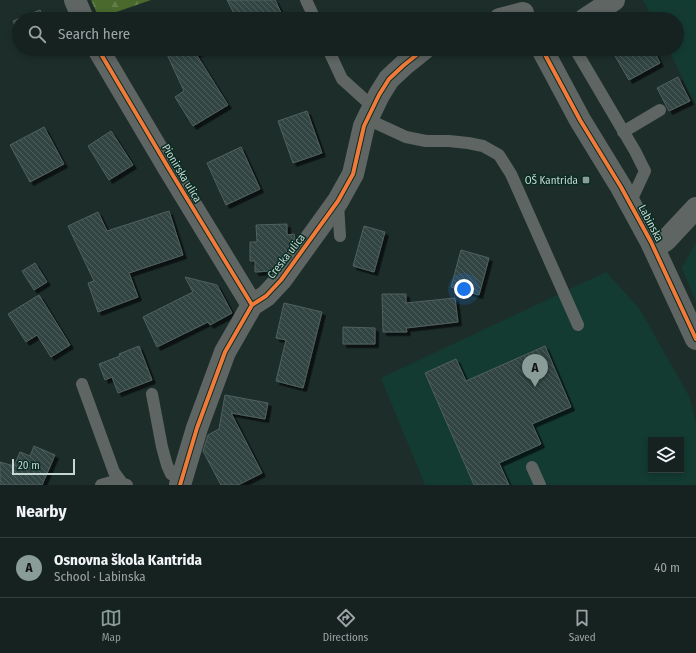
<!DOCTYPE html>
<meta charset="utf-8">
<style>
body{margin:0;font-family:"Fira Sans Condensed",sans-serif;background:#1f2a29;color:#f1f3f6}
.controls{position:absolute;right:12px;bottom:12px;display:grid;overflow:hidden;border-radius:0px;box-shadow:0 2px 6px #0003}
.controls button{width:36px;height:36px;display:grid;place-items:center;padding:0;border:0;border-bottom:1px solid #353f3e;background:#162220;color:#f1f3f6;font:20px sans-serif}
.scale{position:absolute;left:12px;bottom:10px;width:63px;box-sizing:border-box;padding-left:4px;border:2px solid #c5d7d1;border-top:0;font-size:11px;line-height:14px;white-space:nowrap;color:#c5d7d1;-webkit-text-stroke:3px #0a2c23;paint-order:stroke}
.you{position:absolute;left:464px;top:289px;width:14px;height:14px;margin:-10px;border:3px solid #fff;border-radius:50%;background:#1a73e8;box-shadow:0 0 0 6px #1a73e833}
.badge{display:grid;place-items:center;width:26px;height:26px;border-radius:50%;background:#8a9c97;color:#111;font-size:13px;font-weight:700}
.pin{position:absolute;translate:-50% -33px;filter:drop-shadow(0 1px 2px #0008)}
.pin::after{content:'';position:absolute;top:21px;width:14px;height:12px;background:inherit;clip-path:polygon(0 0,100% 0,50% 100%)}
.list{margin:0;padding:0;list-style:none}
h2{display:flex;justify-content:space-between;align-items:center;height:52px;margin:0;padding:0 16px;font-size:17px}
h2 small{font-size:13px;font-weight:400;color:#9ea4a5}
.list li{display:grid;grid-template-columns:26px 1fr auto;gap:12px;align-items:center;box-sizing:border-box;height:60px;padding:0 16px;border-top:1px solid #353f3e}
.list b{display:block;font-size:15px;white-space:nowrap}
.list p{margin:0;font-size:13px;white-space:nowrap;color:#9ea4a5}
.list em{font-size:13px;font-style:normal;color:#9ea4a5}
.icon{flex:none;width:22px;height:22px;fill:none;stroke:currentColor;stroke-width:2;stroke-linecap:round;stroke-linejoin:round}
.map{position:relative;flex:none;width:696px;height:485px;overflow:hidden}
.search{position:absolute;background:#162220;box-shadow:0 2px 6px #0003;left:12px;right:12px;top:12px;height:44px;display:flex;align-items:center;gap:10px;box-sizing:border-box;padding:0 14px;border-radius:22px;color:#9ea4a5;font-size:15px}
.sheet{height:112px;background:#162220}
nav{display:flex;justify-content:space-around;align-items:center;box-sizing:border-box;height:56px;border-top:1px solid #353f3e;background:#162220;font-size:11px;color:#9ea4a5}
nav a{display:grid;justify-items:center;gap:2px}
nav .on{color:#8a9c97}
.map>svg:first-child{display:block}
</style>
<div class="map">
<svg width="696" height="485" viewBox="0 0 696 485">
<defs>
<pattern id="forest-firs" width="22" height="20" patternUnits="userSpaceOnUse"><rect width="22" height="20" fill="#4a692d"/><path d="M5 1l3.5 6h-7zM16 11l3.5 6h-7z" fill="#637e4a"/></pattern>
<pattern id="building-back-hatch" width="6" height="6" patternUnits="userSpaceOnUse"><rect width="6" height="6" fill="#314442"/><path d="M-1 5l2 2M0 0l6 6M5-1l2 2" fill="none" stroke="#4d5e5c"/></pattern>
<filter id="shadow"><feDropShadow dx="3.5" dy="3.5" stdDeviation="0" flood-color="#0009"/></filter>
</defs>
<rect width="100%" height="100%" fill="#1d2e2a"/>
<!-- built -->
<path fill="#133b32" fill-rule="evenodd" d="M 643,0 L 696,0 L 696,105 L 668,49 L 677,49 L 677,19 L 653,19 Z
M 696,242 L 696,302 L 682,268 Z
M 606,272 L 639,308 L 689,396 L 696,423 L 696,485 L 425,485 L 381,378 ZM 651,440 L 681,440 L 681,470 L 651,470 Z"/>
<!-- forest -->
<path fill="url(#forest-firs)" d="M 91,0 L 151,0 L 99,18 Z"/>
<!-- building -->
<path fill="url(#building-back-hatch)" stroke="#51615f" filter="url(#shadow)" d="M 227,0 L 275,0 L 284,19 L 237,19 Z
M 40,10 L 44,19 L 19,19 L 19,34 L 13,21 Z
M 168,49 L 207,49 L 196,54 L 228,105 L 193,126 L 175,97 L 184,91 L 165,50 Z
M 611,49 L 653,49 L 660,63 L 629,80 Z
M 678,77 L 690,101 L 669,111 L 657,88 Z
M 307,111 L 322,153 L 293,163 L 278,121 Z
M 44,127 L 64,164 L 30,182 L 10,145 Z
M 111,131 L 133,165 L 109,180 L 88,146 Z
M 241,147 L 260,189 L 226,205 L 207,163 Z
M 169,211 L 183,255 L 129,273 L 138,297 L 98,312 L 88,283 L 94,281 L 68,226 L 98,212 L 107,231 Z
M 287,224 L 287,235 L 294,234 L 295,240 L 272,271 L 255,272 L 255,261 L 250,261 L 250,242 L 257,242 L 256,225 Z
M 364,226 L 385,232 L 374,272 L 353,266 Z
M 461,250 L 489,258 L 479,295 L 451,287 Z
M 35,263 L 47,282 L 34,290 L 22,271 Z
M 185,277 L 217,285 L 232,313 L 210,325 L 208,322 L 157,347 L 143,317 L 193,292 Z
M 382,294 L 406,294 L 406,303 L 455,298 L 458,322 L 406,328 L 407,332 L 383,332 Z
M 39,295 L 70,345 L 51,357 L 37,335 L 26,342 L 8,314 Z
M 284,303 L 322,312 L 303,388 L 276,381 L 286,340 L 276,338 Z
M 343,327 L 375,328 L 375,344 L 343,344 Z
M 139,346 L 152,380 L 118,393 L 112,377 L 105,380 L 99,364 L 120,356 L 119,354 Z
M 545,346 L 571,407 L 532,424 L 541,444 L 499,463 L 509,485 L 474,485 L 425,373 L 456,359 L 466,381 Z
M 225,395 L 268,403 L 265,419 L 231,413 L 262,473 L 238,485 L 221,485 L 203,451 L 208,435 L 219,429 Z
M 34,446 L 55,455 L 42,485 L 0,485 L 0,462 L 14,466 L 20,452 L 30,456 Z"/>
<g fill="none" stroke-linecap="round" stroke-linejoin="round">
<!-- service -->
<path stroke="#5e6562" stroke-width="12" d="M 306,0 L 315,19
M 328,49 L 342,79 L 373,107
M 575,49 L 635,151 L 645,171 L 630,203
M 367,119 L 406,137 L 426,141 L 449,141 L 468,143 L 483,146 L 499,155 L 511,174 L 578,325
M 623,132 L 660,110
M 338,204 L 340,236
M 82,384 L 114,472 L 122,483 L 127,485
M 152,394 L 162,447 L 167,465 L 171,474 L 181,480
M 532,467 L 540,485
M 101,485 L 111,482 L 122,483"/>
<!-- minor -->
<path stroke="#5e6562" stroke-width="22" d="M 75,0 L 83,19
M 500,19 L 523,13
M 585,19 L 614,0
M 98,49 L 169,169 L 252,305
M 542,49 L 580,120 L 621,187 L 651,242 L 696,339
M 654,248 L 666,240 L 696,208
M 180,485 L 197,428 L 225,352 L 252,305 L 266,296 L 281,280 L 338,201 L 353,174 L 364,126 L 379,95 L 389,79 L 404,65 L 424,49"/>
<!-- cycleway casing -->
<g stroke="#0a2c23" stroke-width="6">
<path id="cycleway" d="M 98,49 L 169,169 L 252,305
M 542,49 L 580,120 L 621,187 L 651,242 L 696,339
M 180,485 L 197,428 L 225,352 L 252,305 L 266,296 L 281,280 L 338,201 L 353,174 L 364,126 L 379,95 L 389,79 L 404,65 L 424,49"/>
</g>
<!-- cycleway -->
<use href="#cycleway" stroke="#f17a3a" stroke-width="4"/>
</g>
<!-- markers -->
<rect fill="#8a9c97" stroke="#0a2c23" stroke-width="1.5" x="582" y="176" width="8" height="8" rx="2"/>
<g text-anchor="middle" stroke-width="3" stroke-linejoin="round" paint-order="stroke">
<!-- street labels -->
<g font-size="11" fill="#c5d7d1" stroke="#0a2c23">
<text transform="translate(182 173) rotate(59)" y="4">Pionirska ulica</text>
<text transform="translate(651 223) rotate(62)" y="4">Labinska</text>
<text transform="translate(286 256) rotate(-52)" y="4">Creska ulica</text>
</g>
<!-- poi labels -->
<g font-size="11" fill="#c5d7d1" stroke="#0a2c23" text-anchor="end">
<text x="578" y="184">OŠ Kantrida</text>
</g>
</g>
</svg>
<div class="controls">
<button><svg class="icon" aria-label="layers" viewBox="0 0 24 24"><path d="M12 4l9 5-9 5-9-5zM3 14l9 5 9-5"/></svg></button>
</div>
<div class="scale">20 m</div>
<div class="you"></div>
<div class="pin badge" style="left:535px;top:387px">A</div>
<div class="search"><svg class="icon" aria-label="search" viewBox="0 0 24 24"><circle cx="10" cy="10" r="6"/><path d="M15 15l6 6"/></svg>Search here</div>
</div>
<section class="sheet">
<h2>Nearby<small></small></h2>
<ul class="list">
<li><span class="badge">A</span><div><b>Osnovna škola Kantrida</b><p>School · Labinska</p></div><em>40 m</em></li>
</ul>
</section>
<nav>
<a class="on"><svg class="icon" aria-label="map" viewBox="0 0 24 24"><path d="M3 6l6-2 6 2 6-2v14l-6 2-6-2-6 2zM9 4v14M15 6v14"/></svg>Map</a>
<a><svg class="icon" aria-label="directions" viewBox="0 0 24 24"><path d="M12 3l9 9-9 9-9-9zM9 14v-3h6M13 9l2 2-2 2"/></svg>Directions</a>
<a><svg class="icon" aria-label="saved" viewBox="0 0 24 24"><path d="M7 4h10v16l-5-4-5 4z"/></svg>Saved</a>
</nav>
